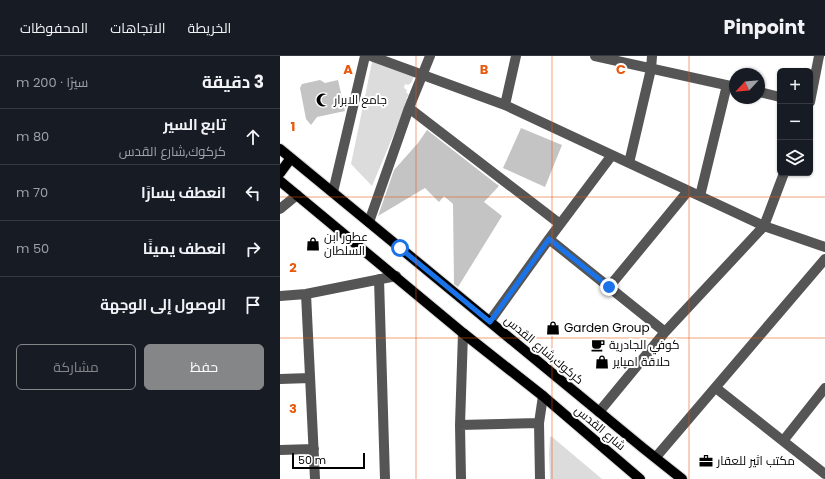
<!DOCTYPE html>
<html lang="ar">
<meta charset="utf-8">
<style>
body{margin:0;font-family:Poppins,Cairo,sans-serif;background:#242831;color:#f1f3f6;direction:rtl}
.controls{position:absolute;right:12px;top:12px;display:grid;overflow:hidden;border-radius:6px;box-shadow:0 1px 3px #0004}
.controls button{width:36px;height:36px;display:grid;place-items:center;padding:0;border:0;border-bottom:1px solid #363941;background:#171b24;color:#f1f3f6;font:20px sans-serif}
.compass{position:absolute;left:449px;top:12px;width:36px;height:36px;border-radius:50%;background:#171b24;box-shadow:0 1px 3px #0004;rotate:244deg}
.scale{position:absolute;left:12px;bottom:10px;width:73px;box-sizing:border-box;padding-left:4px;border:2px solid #000;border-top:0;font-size:11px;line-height:14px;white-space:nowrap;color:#000;-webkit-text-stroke:3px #fff;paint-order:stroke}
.stop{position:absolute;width:12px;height:12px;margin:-9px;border:3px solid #1a73e8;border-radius:50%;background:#fff}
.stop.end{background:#1a73e8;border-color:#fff;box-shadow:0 1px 4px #0008}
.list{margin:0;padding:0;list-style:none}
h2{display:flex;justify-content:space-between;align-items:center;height:52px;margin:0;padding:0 16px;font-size:17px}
h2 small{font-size:13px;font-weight:400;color:#9ea1a6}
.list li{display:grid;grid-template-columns:26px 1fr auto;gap:12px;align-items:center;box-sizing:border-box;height:56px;padding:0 16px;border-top:1px solid #363941}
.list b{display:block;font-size:15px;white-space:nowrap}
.list p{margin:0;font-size:13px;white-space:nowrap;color:#9ea1a6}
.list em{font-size:13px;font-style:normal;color:#9ea1a6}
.actions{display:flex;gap:8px;padding:12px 16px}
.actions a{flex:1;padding:9px 0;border:1px solid #858687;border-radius:6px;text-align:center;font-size:14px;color:#858687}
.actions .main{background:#858687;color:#fff}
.icon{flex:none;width:22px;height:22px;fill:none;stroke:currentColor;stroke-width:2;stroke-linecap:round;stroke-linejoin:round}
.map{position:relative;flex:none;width:545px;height:423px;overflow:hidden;direction:ltr}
header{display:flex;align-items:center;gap:24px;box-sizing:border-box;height:56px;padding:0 20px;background:#171b24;border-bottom:1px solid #363941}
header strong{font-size:19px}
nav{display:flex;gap:22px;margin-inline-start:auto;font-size:14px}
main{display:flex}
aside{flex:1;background:#171b24}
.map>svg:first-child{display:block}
</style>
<header>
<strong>Pinpoint</strong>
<nav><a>الخريطة</a><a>الاتجاهات</a><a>المحفوظات</a></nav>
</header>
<main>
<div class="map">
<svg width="545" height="423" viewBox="0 0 545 423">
<rect width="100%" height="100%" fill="#fff"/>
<!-- green -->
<path fill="#dcdcdc" d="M 93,5 L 134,18 L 132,26 L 128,29 L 125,28 L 124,32 L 127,34 L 126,36 L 129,39 L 126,43 L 129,42 L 92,130 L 71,108 L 92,6 Z
M 271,380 L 322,423 L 270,423 L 269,397 L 270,382 Z"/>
<!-- building -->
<path fill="#c4c4c4" d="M 40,24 L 45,27 L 58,24 L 65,55 L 37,61 L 31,69 L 26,63 L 20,32 L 22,28 Z
M 241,72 L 282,89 L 265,131 L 223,112 Z
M 147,74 L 219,130 L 204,146 L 222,160 L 178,231 L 174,228 L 173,148 L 164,140 L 159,146 L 145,132 L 98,160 L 114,114 L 138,87 Z"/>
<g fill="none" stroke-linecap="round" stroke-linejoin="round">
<!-- major casing -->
<g stroke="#dbdbdb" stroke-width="12">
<path id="major" d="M 0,93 L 363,392 L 402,423
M 0,117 L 11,102
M 0,125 L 183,277 L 263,340 L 360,423"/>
</g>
<!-- minor -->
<path stroke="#555" stroke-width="10" d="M 91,0 L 225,49 L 484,170 L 545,191
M 315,0 L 455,31
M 479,36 L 500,41
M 530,46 L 539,0
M 225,49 L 236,0
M 129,52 L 280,168
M 349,107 L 371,13 L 372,0
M 53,136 L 85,0
M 420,140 L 447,29
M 0,153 L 17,139
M 89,166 L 129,52 L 150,0
M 269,183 L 385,276
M 99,223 L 105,423
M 329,231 L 408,135
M 26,238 L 35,423
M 0,240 L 26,238 L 116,220
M 210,265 L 269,183 L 332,99
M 0,323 L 30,322
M 436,332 L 545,418
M 319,356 L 385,276 L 484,170 L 504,117
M 180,369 L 259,367
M 503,385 L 545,332
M 0,394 L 34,393
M 376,401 L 545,203
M 181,423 L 180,369 L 183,277
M 260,423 L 259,367 L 263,340"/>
<!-- major -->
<use href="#major" stroke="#000" stroke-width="10"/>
</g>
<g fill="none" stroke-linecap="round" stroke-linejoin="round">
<!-- route -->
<path stroke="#1a73e8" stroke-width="5" d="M 120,192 L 210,266 L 269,183 L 329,231"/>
</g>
<!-- grid -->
<path fill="none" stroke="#e8590c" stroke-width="1" stroke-opacity="0.55" d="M 136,0 L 136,423M 272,0 L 272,423M 409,0 L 409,423M 0,141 L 545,141M 0,282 L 545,282"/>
<!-- icons -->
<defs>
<g id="mosque-bare" transform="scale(1.08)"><path d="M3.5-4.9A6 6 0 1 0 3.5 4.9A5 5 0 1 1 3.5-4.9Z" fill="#000" stroke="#fff" stroke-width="2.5" paint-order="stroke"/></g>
<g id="shop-bare" transform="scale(1.08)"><path d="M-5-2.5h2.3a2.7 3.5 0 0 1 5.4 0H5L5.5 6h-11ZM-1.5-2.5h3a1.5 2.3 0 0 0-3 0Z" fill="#000" stroke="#fff" stroke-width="2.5" paint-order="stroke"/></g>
<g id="cafe-bare" transform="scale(1.08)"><path d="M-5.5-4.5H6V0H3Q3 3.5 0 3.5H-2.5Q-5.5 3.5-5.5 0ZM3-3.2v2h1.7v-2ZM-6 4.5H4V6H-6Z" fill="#000" stroke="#fff" stroke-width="2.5" paint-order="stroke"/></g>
<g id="office-bare" transform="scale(1.08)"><path d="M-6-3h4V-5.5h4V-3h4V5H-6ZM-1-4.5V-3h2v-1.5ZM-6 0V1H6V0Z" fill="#000" stroke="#fff" stroke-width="2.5" paint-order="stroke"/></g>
</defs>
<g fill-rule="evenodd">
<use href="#mosque-bare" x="43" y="44"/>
<use href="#shop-bare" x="33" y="188"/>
<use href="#shop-bare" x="273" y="272"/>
<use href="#cafe-bare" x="318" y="289"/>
<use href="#shop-bare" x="322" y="306"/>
<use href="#office-bare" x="426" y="405"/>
</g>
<g text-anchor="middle" stroke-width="4" stroke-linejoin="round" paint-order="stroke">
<!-- poi labels -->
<g font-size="12" fill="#000" stroke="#fff" text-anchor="start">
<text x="54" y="48">جامع الابرار</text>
<text x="44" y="185">عطور ابن<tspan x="44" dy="14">السلطان</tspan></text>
<text x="284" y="276">Garden Group</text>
<text x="329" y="293">كوفي الجادرية</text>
<text x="333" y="310">حلاقة امپاير</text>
<text x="437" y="409">مكتب اثير للعقار</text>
</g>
<!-- street labels -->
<g font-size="12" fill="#000" stroke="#fff">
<text transform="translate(264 294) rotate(40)" y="4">كركوك,شارع القدس</text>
<text transform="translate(320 372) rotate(40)" y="4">شارع القدس</text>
</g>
</g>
<g font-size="13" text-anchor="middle" font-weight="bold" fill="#e8590c" stroke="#fff" stroke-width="4" stroke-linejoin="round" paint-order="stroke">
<text x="68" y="18">A</text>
<text x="204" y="18">B</text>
<text x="341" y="18">C</text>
<text x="13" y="75">1</text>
<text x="13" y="216">2</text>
<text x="13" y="357">3</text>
</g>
</svg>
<div class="controls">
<button>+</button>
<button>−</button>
<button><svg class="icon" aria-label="layers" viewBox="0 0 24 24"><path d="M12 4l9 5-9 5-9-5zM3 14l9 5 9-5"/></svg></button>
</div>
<svg class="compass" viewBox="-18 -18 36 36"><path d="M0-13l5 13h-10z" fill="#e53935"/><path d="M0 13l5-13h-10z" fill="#9ea1a6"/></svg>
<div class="scale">50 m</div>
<div class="stop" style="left:120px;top:192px"></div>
<div class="stop end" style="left:329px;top:231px"></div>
</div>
<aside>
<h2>3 دقيقة<small>سيرًا · 200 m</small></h2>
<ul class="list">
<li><svg class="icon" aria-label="ahead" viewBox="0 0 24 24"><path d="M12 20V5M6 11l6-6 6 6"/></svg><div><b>تابع السير</b><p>كركوك,شارع القدس</p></div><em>80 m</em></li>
<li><svg class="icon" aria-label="left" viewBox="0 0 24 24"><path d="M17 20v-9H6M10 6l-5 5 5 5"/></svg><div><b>انعطف يسارًا</b></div><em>70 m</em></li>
<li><svg class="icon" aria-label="right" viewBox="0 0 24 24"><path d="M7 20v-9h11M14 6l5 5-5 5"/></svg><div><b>انعطف يمينًا</b></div><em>50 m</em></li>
<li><svg class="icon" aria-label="arrive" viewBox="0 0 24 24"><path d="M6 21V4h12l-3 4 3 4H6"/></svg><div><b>الوصول إلى الوجهة</b></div></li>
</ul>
<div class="actions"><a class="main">حفظ</a><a>مشاركة</a></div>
</aside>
</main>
